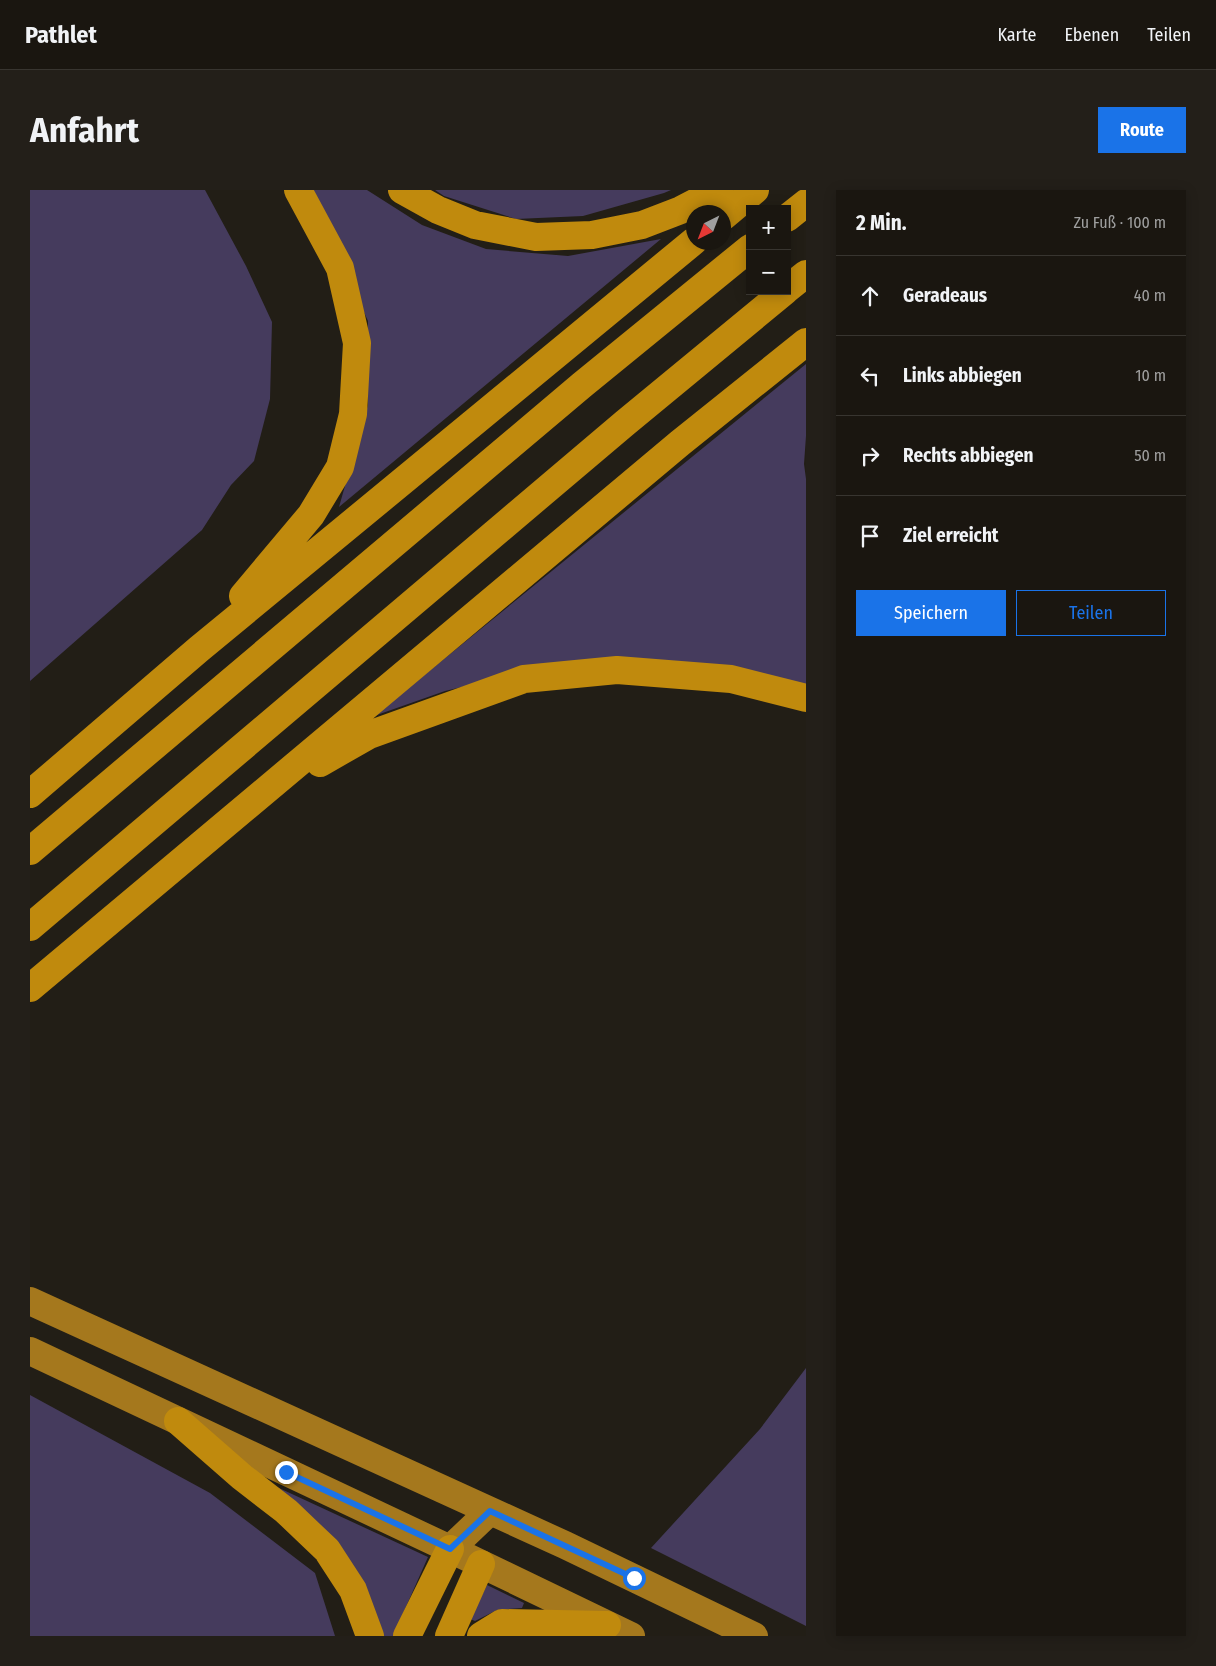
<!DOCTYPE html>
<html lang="de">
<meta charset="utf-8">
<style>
body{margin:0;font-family:"Fira Sans Condensed",sans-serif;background:#231f19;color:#f1f3f6}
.controls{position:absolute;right:15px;top:15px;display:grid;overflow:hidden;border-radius:0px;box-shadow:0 2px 12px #0003}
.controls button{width:45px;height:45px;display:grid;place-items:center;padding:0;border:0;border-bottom:1px solid #383530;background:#1a1610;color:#f1f3f6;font:25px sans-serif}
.compass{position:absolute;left:656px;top:15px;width:45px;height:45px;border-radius:50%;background:#1a1610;box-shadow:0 2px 12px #0003;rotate:222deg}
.stop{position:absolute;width:15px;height:15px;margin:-11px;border:4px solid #1a73e8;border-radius:50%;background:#fff}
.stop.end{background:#1a73e8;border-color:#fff;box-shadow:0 1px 5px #0008}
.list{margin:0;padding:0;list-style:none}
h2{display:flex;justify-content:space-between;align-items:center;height:65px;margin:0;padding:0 20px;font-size:21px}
h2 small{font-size:16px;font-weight:400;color:#9f9f9f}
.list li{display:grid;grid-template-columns:32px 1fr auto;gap:15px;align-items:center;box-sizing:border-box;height:80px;padding:0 20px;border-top:1px solid #383530}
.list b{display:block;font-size:19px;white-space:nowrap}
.list em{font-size:16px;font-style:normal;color:#9f9f9f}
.actions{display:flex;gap:10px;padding:15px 20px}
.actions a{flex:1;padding:11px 0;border:1px solid #1a73e8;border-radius:0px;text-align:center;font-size:18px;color:#1a73e8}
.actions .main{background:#1a73e8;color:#fff}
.icon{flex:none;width:28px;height:28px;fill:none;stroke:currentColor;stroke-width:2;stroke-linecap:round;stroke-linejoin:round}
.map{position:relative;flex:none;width:776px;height:1446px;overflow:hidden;border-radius:0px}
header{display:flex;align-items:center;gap:30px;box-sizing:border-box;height:70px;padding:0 25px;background:#1a1610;border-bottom:1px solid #383530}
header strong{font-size:24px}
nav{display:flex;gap:28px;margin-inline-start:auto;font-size:18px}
.intro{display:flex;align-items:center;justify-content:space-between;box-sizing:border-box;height:120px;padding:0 30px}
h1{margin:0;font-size:35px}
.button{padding:12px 22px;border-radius:0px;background:#1a73e8;color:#fff;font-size:18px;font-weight:700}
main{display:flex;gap:30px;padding:0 30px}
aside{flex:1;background:#1a1610;border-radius:0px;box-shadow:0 2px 12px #0003}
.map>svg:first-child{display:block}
</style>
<header>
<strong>Pathlet</strong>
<nav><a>Karte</a><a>Ebenen</a><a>Teilen</a></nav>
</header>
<div class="intro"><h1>Anfahrt</h1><a class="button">Route</a></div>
<main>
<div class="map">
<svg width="776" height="1446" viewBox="0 0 776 1446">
<rect width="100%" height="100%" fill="#221e16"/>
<!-- green -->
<path fill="#453b5d" d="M 0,0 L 175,0 L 216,76 L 242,132 L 240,209 L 224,271 L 201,295 L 172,340 L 0,491 Z
M 278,0 L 337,0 L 392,35 L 456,59 L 538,66 L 631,49 L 309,317 L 338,215 L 338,131 Z
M 405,0 L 641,0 L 634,3 L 553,26 L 486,29 L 414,6 Z
M 776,174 L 776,246 L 774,274 L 776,289 L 776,496 L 511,478 L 415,501 L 344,526 Z
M 776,1178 L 776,1436 L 621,1358 L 730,1239 Z
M 0,1205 L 180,1303 L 285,1383 L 305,1446 L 0,1446 Z
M 236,1292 L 398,1367 L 363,1446 L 348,1446 Z
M 457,1395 L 494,1413 L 492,1418 L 467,1420 L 445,1431 L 440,1429 Z"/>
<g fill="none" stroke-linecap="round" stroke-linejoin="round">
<!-- primary -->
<path stroke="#a5781d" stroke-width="28" d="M 0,1111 L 535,1355 L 724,1446
M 0,1161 L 420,1359 L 601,1446
M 420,1359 L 460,1321"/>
<!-- highway -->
<path stroke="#c08a0d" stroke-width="28" d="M 372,0 L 408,20 L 445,35 L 506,47 L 562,45 L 612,35 L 651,20 L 689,0
M 694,26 L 725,0
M 757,28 L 776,13
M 757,99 L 776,84
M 213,406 L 281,325 L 310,277 L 323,224 L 327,153 L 310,78 L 268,0
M 290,573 L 339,545 L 494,489 L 587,480 L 701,489 L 776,508
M 0,604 L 169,459 L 664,51
M 0,661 L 552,195 L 720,58
M 0,737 L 595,233 L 755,101
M 0,798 L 650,253 L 776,152
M 148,1231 L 212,1287 L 256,1321 L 297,1360 L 323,1400 L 340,1446
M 377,1446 L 420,1359
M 419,1446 L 451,1374
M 451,1446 L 472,1433 L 577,1435"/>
</g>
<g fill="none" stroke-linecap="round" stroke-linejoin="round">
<!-- route -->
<path stroke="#1a73e8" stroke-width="6" d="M 256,1282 L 420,1359 L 460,1321 L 604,1388"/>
</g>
</svg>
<div class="controls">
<button>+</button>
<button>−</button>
</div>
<svg class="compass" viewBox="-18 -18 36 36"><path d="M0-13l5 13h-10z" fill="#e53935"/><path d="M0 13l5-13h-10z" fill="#9f9f9f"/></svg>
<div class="stop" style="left:604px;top:1388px"></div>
<div class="stop end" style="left:256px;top:1282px"></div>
</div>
<aside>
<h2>2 Min.<small>Zu Fuß · 100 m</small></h2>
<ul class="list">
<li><svg class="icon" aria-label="ahead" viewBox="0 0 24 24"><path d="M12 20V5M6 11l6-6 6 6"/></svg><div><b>Geradeaus</b></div><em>40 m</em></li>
<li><svg class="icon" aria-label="left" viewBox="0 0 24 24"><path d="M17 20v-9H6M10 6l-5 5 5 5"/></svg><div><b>Links abbiegen</b></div><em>10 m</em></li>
<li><svg class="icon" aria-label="right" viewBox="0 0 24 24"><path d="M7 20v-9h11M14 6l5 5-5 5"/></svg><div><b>Rechts abbiegen</b></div><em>50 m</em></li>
<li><svg class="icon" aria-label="arrive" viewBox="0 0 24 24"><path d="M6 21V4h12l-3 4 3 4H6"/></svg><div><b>Ziel erreicht</b></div></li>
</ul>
<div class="actions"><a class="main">Speichern</a><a>Teilen</a></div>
</aside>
</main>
